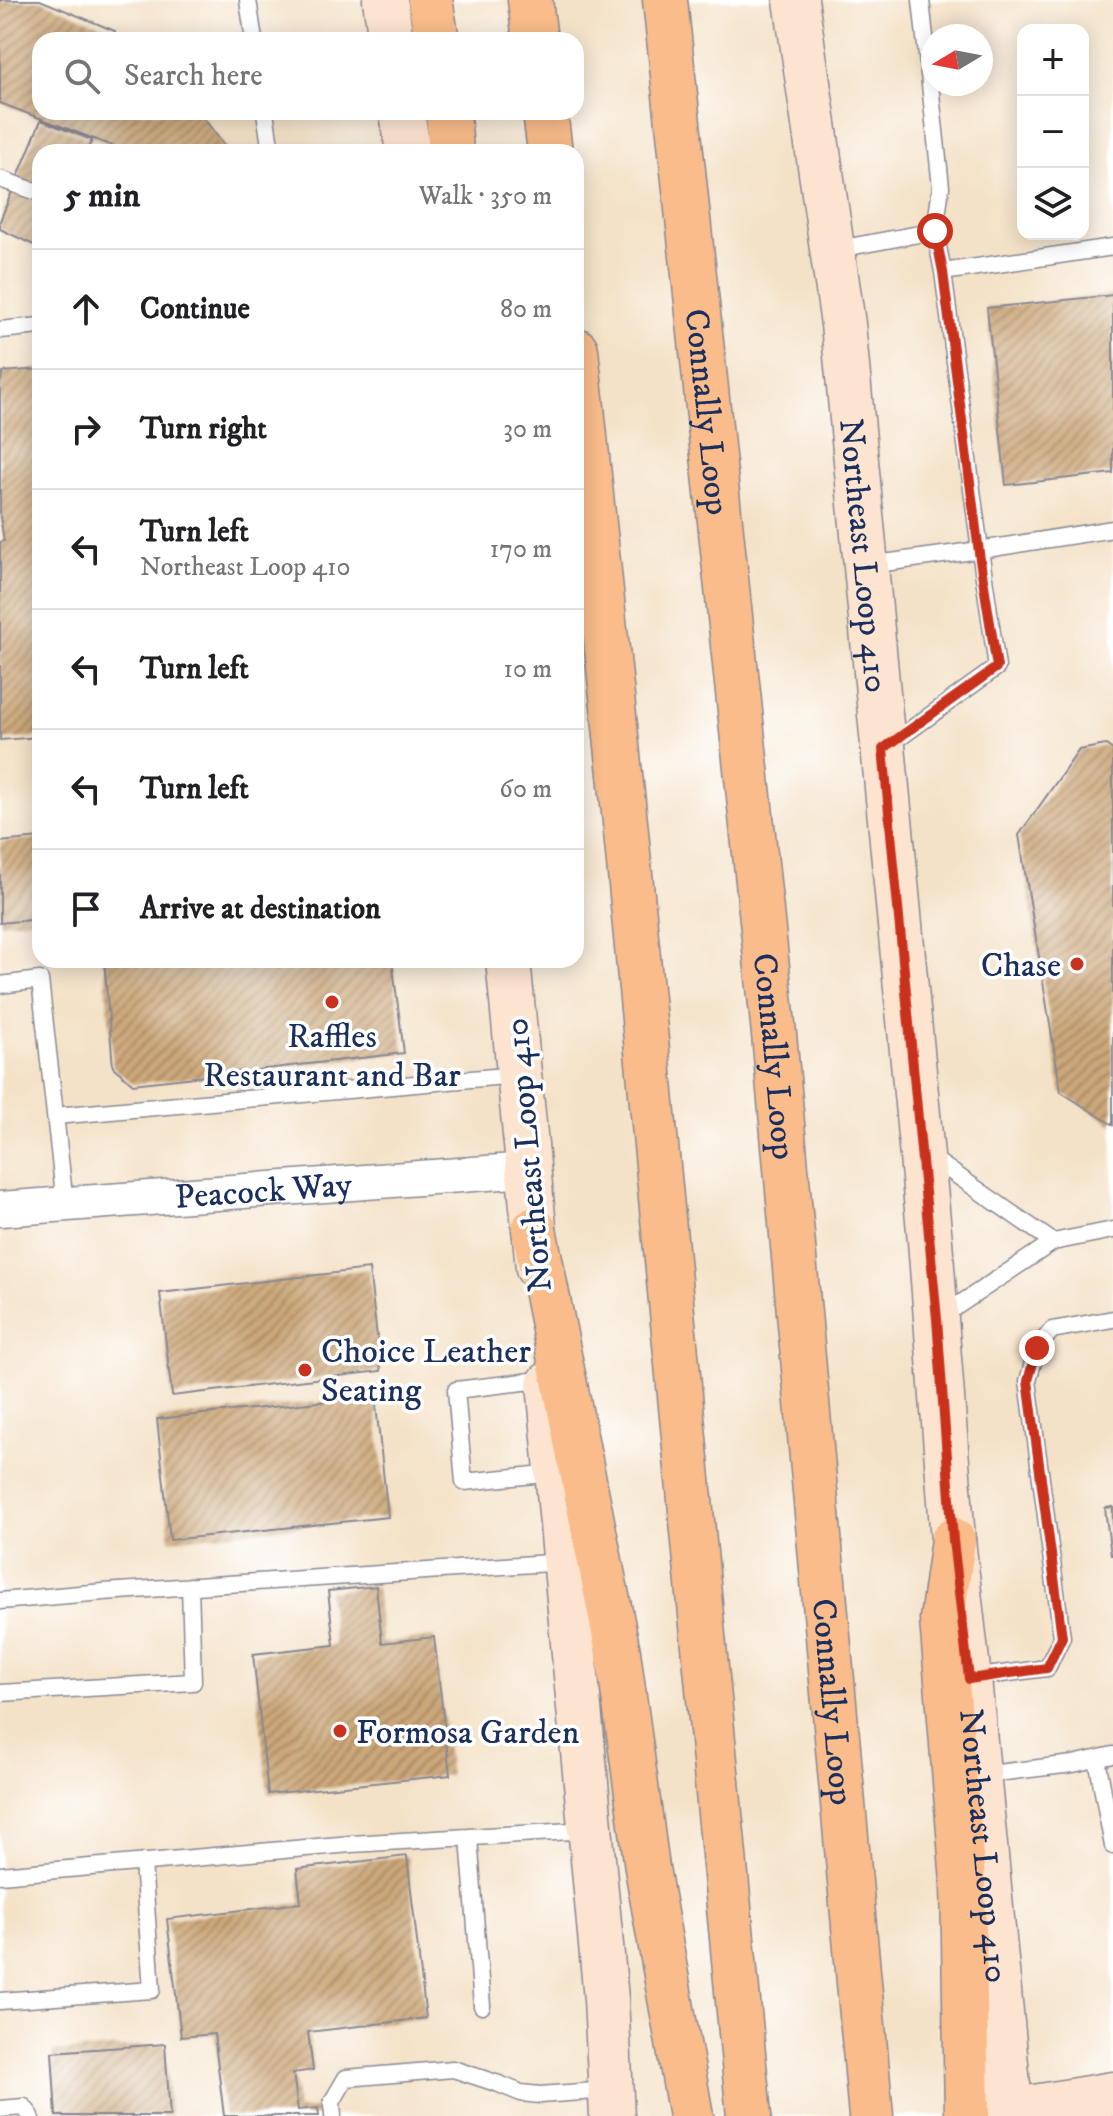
<!DOCTYPE html>
<meta charset="utf-8">
<style>
body{margin:0;font-family:"IM FELL DW Pica",serif;background:#f6f6f6;color:#202124}
.controls{position:absolute;right:24px;top:24px;display:grid;overflow:hidden;border-radius:16px;box-shadow:0 4px 20px #0003}
.controls button{width:72px;height:72px;display:grid;place-items:center;padding:0;border:0;border-bottom:2px solid #e0e0e0;background:#fff;color:#202124;font:40px sans-serif}
.compass{position:absolute;left:921px;top:24px;width:72px;height:72px;border-radius:50%;background:#fff;box-shadow:0 4px 20px #0003;rotate:260deg}
.stop{position:absolute;width:24px;height:24px;margin:-18px;border:6px solid #c8321e;border-radius:50%;background:#fff}
.stop.end{background:#c8321e;border-color:#fff;box-shadow:0 2px 8px #0008}
.list{margin:0;padding:0;list-style:none}
h2{display:flex;justify-content:space-between;align-items:center;height:104px;margin:0;padding:0 32px;font-size:34px}
h2 small{font-size:26px;font-weight:400;color:#757577}
.list li{display:grid;grid-template-columns:52px 1fr auto;gap:24px;align-items:center;box-sizing:border-box;height:120px;padding:0 32px;border-top:2px solid #e0e0e0}
.list b{display:block;font-size:30px;white-space:nowrap}
.list p{margin:0;font-size:26px;white-space:nowrap;color:#757577}
.list em{font-size:26px;font-style:normal;color:#757577}
.icon{flex:none;width:44px;height:44px;fill:none;stroke:currentColor;stroke-width:2;stroke-linecap:round;stroke-linejoin:round}
.map{position:relative;flex:none;width:1113px;height:2116px;overflow:hidden}
.search{position:absolute;background:#fff;box-shadow:0 4px 20px #0003;left:32px;top:32px;width:552px;height:88px;display:flex;align-items:center;gap:20px;box-sizing:border-box;padding:0 28px;border-radius:24px;color:#757577;font-size:30px}
.panel{position:absolute;background:#fff;box-shadow:0 4px 20px #0003;left:32px;top:144px;width:552px;height:824px;border-radius:24px}
.map>svg:first-child{display:block}
</style>
<div class="map">
<svg width="1113" height="2116" viewBox="0 0 1113 2116">
<defs>
<pattern id="building-hatch" width="6" height="6" patternUnits="userSpaceOnUse" patternTransform="scale(2)"><rect width="6" height="6" fill="#cca779"/><path d="M-1 1l2-2M0 6l6-6M5 7l2-2" fill="none" stroke="#a58866"/></pattern>
</defs>
<rect width="100%" height="100%" fill="#fff"/>
<filter id="ink" filterUnits="userSpaceOnUse"><feTurbulence type="fractalNoise" baseFrequency=".0125" numOctaves="2"/><feDisplacementMap in="SourceGraphic" scale="16" xChannelSelector="R" yChannelSelector="G"/><feConvolveMatrix kernelMatrix="1 2 1 2 8 2 1 2 1" color-interpolation-filters="sRGB"/></filter>
<filter id="wash" filterUnits="userSpaceOnUse"><feTurbulence type="fractalNoise" baseFrequency=".006" numOctaves="4" result="noise"/><feDisplacementMap in="SourceGraphic" scale="32" xChannelSelector="R" yChannelSelector="G"/><feGaussianBlur stdDeviation="1.8" result="paint"/><feColorMatrix in="noise" values="0 0 0 0 0 0 0 0 0 0 0 0 0 0 0 0 0 1.4 0 .05"/><feComposite in="paint" operator="in"/></filter>
<g filter="url(#wash)">
<rect width="100%" height="100%" fill="#f4e2c8"/>
<g id="blocks">
<!-- building -->
<path fill="url(#building-hatch)" d="M 0,0 L 40,0 L 115,31 L 112,40 L 40,40 L 40,112 L 199,112 L 229,152 L 121,152 L 118,148 L 0,103 Z
M 41,120 L 92,140 L 86,152 L 40,152 L 40,248 L 0,229 L 0,221 Z
M 1113,295 L 1113,473 L 1006,485 L 987,308 Z
M 40,369 L 40,737 L 0,740 L 0,542 L 4,541 L 0,516 L 0,383 L 3,372 Z
M 1106,745 L 1113,750 L 1113,1125 L 1061,1092 L 1019,835 L 1079,750 Z
M 40,838 L 40,919 L 0,923 L 0,842 Z
M 104,960 L 392,960 L 404,1053 L 133,1084 L 113,1067 Z
M 369,1269 L 381,1371 L 172,1396 L 160,1293 Z
M 375,1396 L 388,1517 L 170,1540 L 157,1419 Z
M 1113,1507 L 1113,1555 L 1111,1555 L 1105,1508 Z
M 376,1586 L 382,1643 L 434,1637 L 450,1775 L 268,1794 L 253,1654 L 334,1645 L 328,1591 Z
M 407,1856 L 426,2018 L 308,2032 L 313,2070 L 293,2073 L 298,2110 L 318,2108 L 319,2116 L 224,2116 L 214,2034 L 181,2037 L 167,1919 L 301,1903 L 297,1869 Z
M 165,2044 L 170,2116 L 56,2116 L 52,2052 Z"/>
</g>
</g>
<g filter="url(#ink)">
<use href="#blocks" fill-opacity="0" stroke="#888893" stroke-width="2"/>
<g fill="none" stroke-linecap="round" stroke-linejoin="round">
<!-- lane casing -->
<g stroke="#888893" stroke-width="19">
<path id="lane" d="M 248,0 L 254,40
M 921,0 L 941,187 L 935,231
M 265,112 L 271,152
M 0,179 L 40,193
M 833,250 L 935,231 L 943,272 L 1113,247
M 943,272 L 980,550 L 1113,529
M 0,330 L 40,326
M 869,565 L 980,550 L 997,667 L 888,746
M 0,985 L 40,980 L 65,1204
M 55,1116 L 516,1075
M 929,1156 L 1053,1242 L 939,1318
M 1053,1242 L 1113,1230
M 548,1379 L 456,1390 L 464,1482 L 555,1473
M 0,1601 L 103,1592 L 565,1562
M 971,1678 L 1047,1668 L 1062,1637 L 1028,1381 L 1037,1348 L 1052,1330 L 1113,1319
M 0,1693 L 193,1682 L 190,1586
M 1097,1759 L 1113,1846
M 980,1775 L 1073,1764 L 1113,1755
M 469,1837 L 482,2006
M 0,1875 L 351,1844 L 589,1830
M 0,2001 L 152,1990 L 143,1862
M 0,2109 L 24,2107 L 31,2116
M 333,2116 L 332,2102 L 346,2078 L 453,2069 L 499,2084 L 521,2093 L 540,2095 L 609,2090"/>
</g>
<!-- street casing -->
<g stroke="#888893" stroke-width="37">
<g id="street">
<path id="s1" d="M 0,1209 L 528,1170"/>
</g>
</g>
<!-- secondary casing -->
<g stroke="#888893" stroke-width="47">
<g id="secondary">
<path d="M 385,0 L 391,40"/>
<path id="s2" d="M 796,0 L 843,324 L 930,1241 L 953,1540 L 969,1679 L 1011,2116"/>
<path d="M 402,112 L 408,152"/>
<path d="M 508,960 L 538,1268"/>
<path d="M 549,1384 L 606,1999 L 612,2116"/>
<path d="M 1010,2111 L 1113,2094"/>
</g>
</g>
<!-- highway casing -->
<g stroke="#888893" stroke-width="47">
<g id="highway">
<path d="M 430,0 L 437,40"/>
<path d="M 530,0 L 535,40"/>
<path id="s3" d="M 665,0 L 774,1034 L 871,2116"/>
<path d="M 448,112 L 451,152"/>
<path d="M 545,112 L 550,152"/>
<path d="M 576,350 L 626,832 L 749,2116"/>
<path d="M 534,1229 L 618,1652 L 647,1868 L 691,2116"/>
<path d="M 953,1540 L 942,1619 L 963,1882 L 967,2116"/>
</g>
</g>
<!-- lane -->
<use href="#lane" stroke="#fff" stroke-width="16"/>
<!-- street -->
<use href="#street" stroke="#fff" stroke-width="34"/>
<!-- secondary -->
<use href="#secondary" stroke="#fde4d0" stroke-width="44"/>
<!-- highway -->
<use href="#highway" stroke="#f9bc8a" stroke-width="44"/>
</g>
</g>
<g fill="none" stroke-linecap="round" stroke-linejoin="round" filter="url(#ink)">
<!-- route -->
<path stroke="#c8321e" stroke-width="10" d="M 935,231 L 943,272 L 980,560 L 997,667 L 883,749 L 937,1319 L 953,1540 L 969,1679 L 1047,1668 L 1062,1637 L 1028,1381 L 1037,1348"/>
</g>
<!-- markers -->
<g fill="#c8321e" stroke="#fff" stroke-width="3">
<circle cx="1077" cy="964" r="8"/>
<circle cx="332" cy="1002" r="8"/>
<circle cx="305" cy="1370" r="8"/>
<circle cx="340" cy="1731" r="8"/>
</g>
<g text-anchor="middle" stroke-width="7" stroke-linejoin="round" paint-order="stroke">
<!-- street labels -->
<g font-size="34" fill="#1b2f5e" stroke="#fff">
<text dy="12" stroke="none"><textPath href="#s3" startOffset="414">Connally Loop</textPath></text>
<text dy="12" stroke="none"><textPath href="#s2" startOffset="560">Northeast Loop 410</textPath></text>
<text dy="12" stroke="none"><textPath href="#s3" startOffset="1062">Connally Loop</textPath></text>
<text transform="translate(527 1155) rotate(-95)" y="12">Northeast Loop 410</text>
<text dy="12" stroke="none"><textPath href="#s1" startOffset="264">Peacock Way</textPath></text>
<text dy="12" stroke="none"><textPath href="#s3" startOffset="1710">Connally Loop</textPath></text>
<text dy="12" stroke="none"><textPath href="#s2" startOffset="1856">Northeast Loop 410</textPath></text>
</g>
<!-- poi labels -->
<g font-size="34" fill="#1b2f5e" stroke="#fff" text-anchor="start">
<text x="1061" y="976" text-anchor="end">Chase</text>
<text x="332" y="1047" text-anchor="middle">Raffles<tspan x="332" dy="39">Restaurant and Bar</tspan></text>
<text x="321" y="1362">Choice Leather<tspan x="321" dy="39">Seating</tspan></text>
<text x="356" y="1743">Formosa Garden</text>
</g>
</g>
</svg>
<div class="controls">
<button>+</button>
<button>−</button>
<button><svg class="icon" aria-label="layers" viewBox="0 0 24 24"><path d="M12 4l9 5-9 5-9-5zM3 14l9 5 9-5"/></svg></button>
</div>
<svg class="compass" viewBox="-18 -18 36 36"><path d="M0-13l5 13h-10z" fill="#e53935"/><path d="M0 13l5-13h-10z" fill="#757577"/></svg>
<div class="stop" style="left:935px;top:231px"></div>
<div class="stop end" style="left:1037px;top:1348px"></div>
<div class="search"><svg class="icon" aria-label="search" viewBox="0 0 24 24"><circle cx="10" cy="10" r="6"/><path d="M15 15l6 6"/></svg>Search here</div>
<section class="panel">
<h2>5 min<small>Walk · 350 m</small></h2>
<ul class="list">
<li><svg class="icon" aria-label="ahead" viewBox="0 0 24 24"><path d="M12 20V5M6 11l6-6 6 6"/></svg><div><b>Continue</b></div><em>80 m</em></li>
<li><svg class="icon" aria-label="right" viewBox="0 0 24 24"><path d="M7 20v-9h11M14 6l5 5-5 5"/></svg><div><b>Turn right</b></div><em>30 m</em></li>
<li><svg class="icon" aria-label="left" viewBox="0 0 24 24"><path d="M17 20v-9H6M10 6l-5 5 5 5"/></svg><div><b>Turn left</b><p>Northeast Loop 410</p></div><em>170 m</em></li>
<li><svg class="icon" aria-label="left" viewBox="0 0 24 24"><path d="M17 20v-9H6M10 6l-5 5 5 5"/></svg><div><b>Turn left</b></div><em>10 m</em></li>
<li><svg class="icon" aria-label="left" viewBox="0 0 24 24"><path d="M17 20v-9H6M10 6l-5 5 5 5"/></svg><div><b>Turn left</b></div><em>60 m</em></li>
<li><svg class="icon" aria-label="arrive" viewBox="0 0 24 24"><path d="M6 21V4h12l-3 4 3 4H6"/></svg><div><b>Arrive at destination</b></div></li>
</ul>
</section>
</div>
